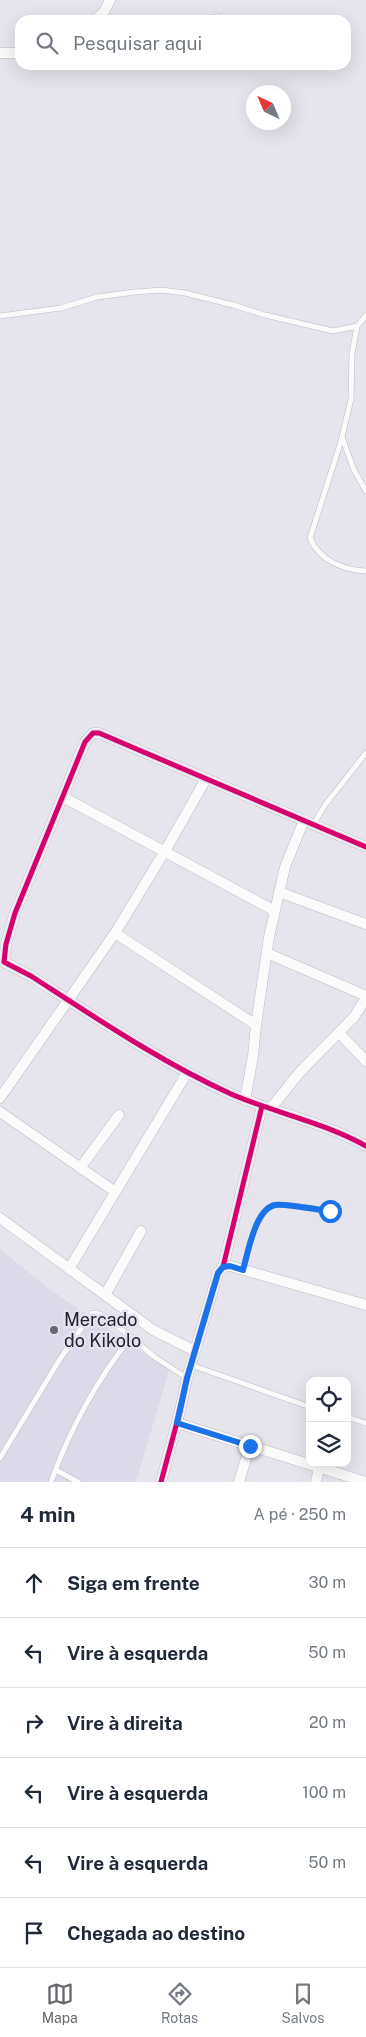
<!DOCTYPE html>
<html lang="pt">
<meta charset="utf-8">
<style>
body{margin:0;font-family:"Public Sans",sans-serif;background:#f2f2f3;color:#1f2937}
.controls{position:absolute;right:15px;bottom:15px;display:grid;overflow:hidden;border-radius:10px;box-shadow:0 5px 20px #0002}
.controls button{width:45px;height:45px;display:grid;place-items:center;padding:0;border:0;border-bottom:1px solid #e0e1e3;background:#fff;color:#1f2937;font:25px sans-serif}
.compass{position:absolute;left:246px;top:85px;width:45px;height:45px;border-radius:50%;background:#fff;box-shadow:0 5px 20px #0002;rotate:316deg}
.stop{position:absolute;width:15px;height:15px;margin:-11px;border:4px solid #1a73e8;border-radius:50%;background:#fff}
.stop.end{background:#1a73e8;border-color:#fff;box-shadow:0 1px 5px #0008}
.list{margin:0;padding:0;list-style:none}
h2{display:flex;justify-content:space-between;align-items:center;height:65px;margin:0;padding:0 20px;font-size:21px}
h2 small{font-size:16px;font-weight:400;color:#747a83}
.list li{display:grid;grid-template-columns:32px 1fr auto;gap:15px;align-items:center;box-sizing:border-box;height:70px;padding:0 20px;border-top:1px solid #e0e1e3}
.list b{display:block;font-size:19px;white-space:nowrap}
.list em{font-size:16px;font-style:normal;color:#747a83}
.icon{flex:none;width:28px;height:28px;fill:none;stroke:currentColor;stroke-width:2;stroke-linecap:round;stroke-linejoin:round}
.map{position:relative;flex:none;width:366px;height:1482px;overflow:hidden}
.search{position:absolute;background:#fff;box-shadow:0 5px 20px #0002;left:15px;right:15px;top:15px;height:55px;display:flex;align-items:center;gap:12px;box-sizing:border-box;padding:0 18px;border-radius:15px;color:#747a83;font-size:19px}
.sheet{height:485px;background:#fff}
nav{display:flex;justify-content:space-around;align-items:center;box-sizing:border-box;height:70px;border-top:1px solid #e0e1e3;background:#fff;font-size:14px;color:#747a83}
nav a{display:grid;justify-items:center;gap:2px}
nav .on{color:#68676d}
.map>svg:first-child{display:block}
</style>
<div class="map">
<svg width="366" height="1482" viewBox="0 0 366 1482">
<rect width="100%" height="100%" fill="#e6e4ec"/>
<!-- built -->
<path fill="#dcd9e9" d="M 0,1249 L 49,1289 L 169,1370 L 136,1482 L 0,1482 Z"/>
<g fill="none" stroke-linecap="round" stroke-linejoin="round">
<!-- lane casing -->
<g stroke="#bdbcc2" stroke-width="6">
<path id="lane" d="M 0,316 L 61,308 L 97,297 L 135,292 L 161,290 L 185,293 L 233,305 L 265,315 L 333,331 L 357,326 L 352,354 L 351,399 L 342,437 L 354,470 L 366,491
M 357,326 L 366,316
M 342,438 L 310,538 C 319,560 343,570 366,571
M 313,825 L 325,805 L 366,753
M 243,1270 C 248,1253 255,1209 275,1205 C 284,1203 318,1210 330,1211
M 191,1365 L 310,1407
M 347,1417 L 366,1423
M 0,1458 L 60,1359 L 92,1313 L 100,1314 L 106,1317 L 156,1358 L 187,1378
M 56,1470 L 78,1482
M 51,1482 C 70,1429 96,1381 131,1337"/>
</g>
<!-- street casing -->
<g stroke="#bdbcc2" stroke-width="11">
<path id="street" d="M 95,20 L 104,12 L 110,0
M 213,20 L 217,19
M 0,53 L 20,53
M 63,797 L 275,911
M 366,847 L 99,733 L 93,733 L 85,742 L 15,913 L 6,944 L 4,962 L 31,976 C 96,1018 161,1062 231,1094 C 275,1113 323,1122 366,1146
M 279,892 L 366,924
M 115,933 L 256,1025
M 267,953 L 366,996
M 339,1033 L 366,1061
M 0,1098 L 115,933 L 165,851 L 206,779
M 245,1100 L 253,1056 L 256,1025 L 269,937 L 285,867 L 304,820
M 271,1108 L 300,1072 L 354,1017 L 366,998
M 0,1112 L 114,1191
M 80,1168 L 119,1115
M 0,1218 L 153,1330 L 195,1351
M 223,1267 L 230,1266 L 366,1305
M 69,1269 L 187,1073
M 105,1295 L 141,1231
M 177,1423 L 366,1482
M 161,1482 L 180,1411 L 187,1378 L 218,1273 L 223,1267 L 262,1106
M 239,1482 L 250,1446
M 316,1482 L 319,1467"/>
</g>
<!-- lane -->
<use href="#lane" stroke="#fbfbfc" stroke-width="5"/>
<!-- street -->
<use href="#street" stroke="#fbfbfc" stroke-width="10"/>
<!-- cycleway casing -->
<g stroke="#e4e1f0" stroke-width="8">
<path id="cycleway" d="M 366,847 L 99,733 L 93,733 L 85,742 L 15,913 L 6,944 L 4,962 L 31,976 C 96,1018 161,1062 231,1094 C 275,1113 323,1122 366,1146
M 161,1482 L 180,1411 L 187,1378 L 218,1273 L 223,1267 L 262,1106"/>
</g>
<!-- cycleway -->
<use href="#cycleway" stroke="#d6006c" stroke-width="5"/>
</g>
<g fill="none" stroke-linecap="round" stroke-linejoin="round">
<!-- route -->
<path stroke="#1a73e8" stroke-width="6" d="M 250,1446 L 177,1423 L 187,1378 L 218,1273 L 223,1267 L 230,1266 L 243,1270 C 248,1253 255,1209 275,1205 C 284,1203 318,1210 330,1211"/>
</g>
<!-- markers -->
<circle fill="#68676d" stroke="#e4e1f0" stroke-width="2" cx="54" cy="1330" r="5"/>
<g text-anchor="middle" stroke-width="5" stroke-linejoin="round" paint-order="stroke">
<!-- poi labels -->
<g font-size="18" fill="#242329" stroke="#e4e1f0" text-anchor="start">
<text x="64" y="1326">Mercado<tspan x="64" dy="21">do Kikolo</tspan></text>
</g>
</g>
</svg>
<div class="controls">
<button><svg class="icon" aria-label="locate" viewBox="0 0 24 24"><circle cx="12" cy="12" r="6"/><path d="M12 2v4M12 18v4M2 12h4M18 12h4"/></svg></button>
<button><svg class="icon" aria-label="layers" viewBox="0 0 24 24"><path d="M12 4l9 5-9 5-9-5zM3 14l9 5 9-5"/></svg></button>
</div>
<svg class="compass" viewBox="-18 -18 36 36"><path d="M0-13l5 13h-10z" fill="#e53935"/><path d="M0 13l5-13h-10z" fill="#747a83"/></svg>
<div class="stop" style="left:330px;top:1211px"></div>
<div class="stop end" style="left:250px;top:1446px"></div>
<div class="search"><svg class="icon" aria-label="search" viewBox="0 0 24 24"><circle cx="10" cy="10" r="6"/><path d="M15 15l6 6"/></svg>Pesquisar aqui</div>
</div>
<section class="sheet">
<h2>4 min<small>A pé · 250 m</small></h2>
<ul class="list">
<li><svg class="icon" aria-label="ahead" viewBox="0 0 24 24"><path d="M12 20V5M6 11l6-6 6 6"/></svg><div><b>Siga em frente</b></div><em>30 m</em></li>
<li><svg class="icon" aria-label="left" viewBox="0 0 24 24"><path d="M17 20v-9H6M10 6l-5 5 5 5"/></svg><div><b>Vire à esquerda</b></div><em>50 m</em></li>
<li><svg class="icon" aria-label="right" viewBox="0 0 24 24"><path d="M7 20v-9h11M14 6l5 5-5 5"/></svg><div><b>Vire à direita</b></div><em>20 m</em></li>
<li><svg class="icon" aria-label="left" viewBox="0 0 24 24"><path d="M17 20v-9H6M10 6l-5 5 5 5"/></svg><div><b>Vire à esquerda</b></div><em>100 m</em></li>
<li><svg class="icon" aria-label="left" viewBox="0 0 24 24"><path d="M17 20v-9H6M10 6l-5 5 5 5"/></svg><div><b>Vire à esquerda</b></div><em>50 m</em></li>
<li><svg class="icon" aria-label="arrive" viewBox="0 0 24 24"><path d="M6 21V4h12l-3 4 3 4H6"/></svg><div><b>Chegada ao destino</b></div></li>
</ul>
</section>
<nav>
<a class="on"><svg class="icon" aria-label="map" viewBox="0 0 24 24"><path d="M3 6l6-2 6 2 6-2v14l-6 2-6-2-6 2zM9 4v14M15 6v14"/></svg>Mapa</a>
<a><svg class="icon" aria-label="directions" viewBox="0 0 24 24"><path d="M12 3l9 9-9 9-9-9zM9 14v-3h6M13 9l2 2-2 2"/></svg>Rotas</a>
<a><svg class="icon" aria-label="saved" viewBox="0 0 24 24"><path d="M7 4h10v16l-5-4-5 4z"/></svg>Salvos</a>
</nav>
